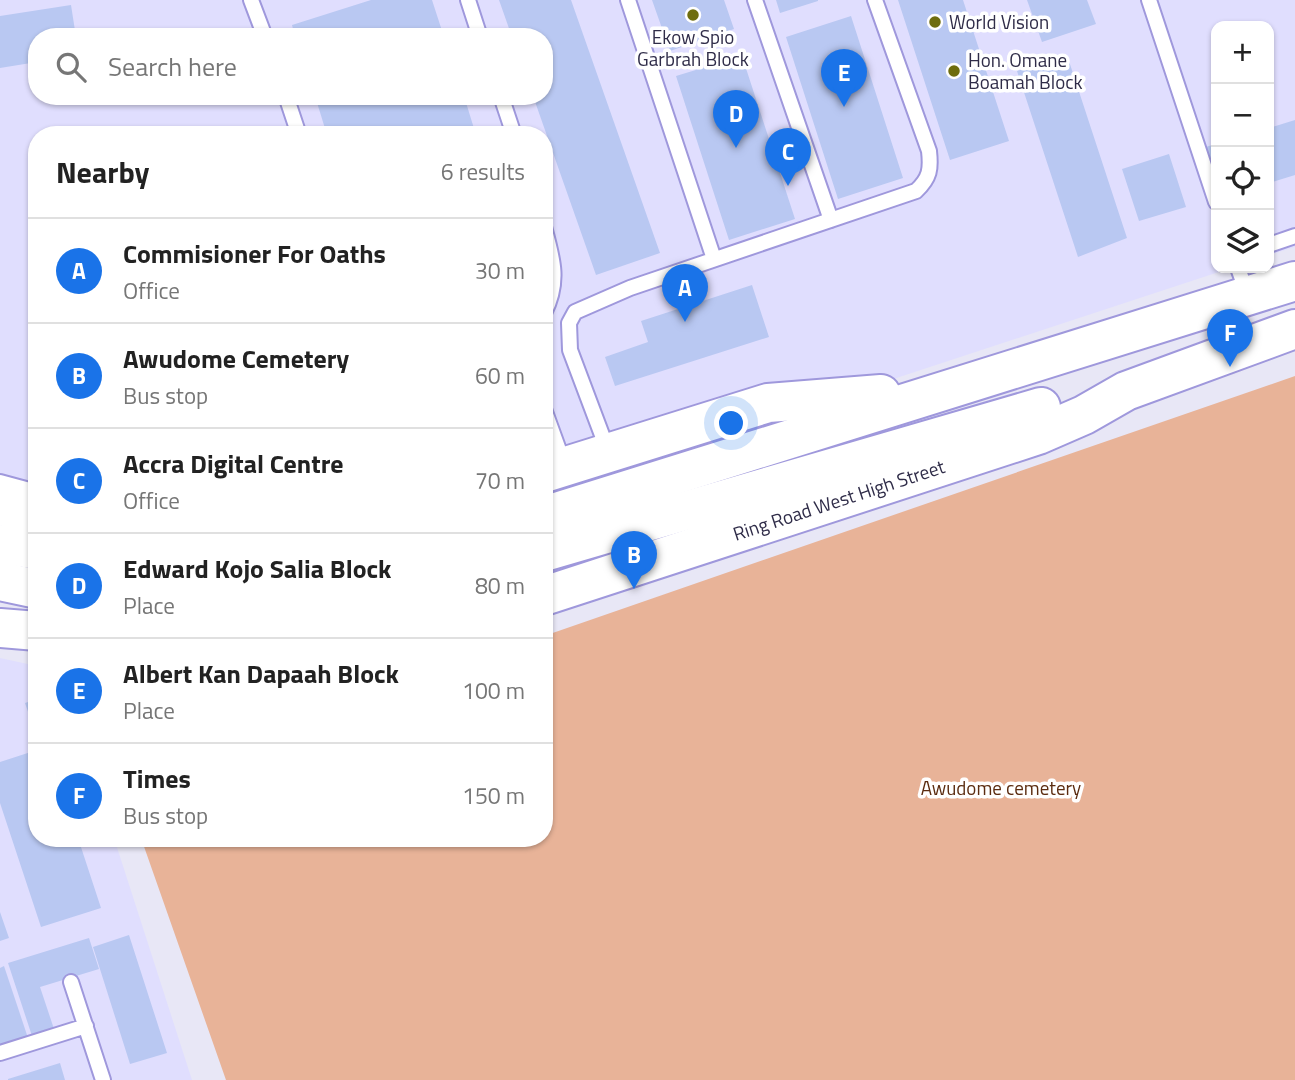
<!DOCTYPE html>
<meta charset="utf-8">
<style>
body{margin:0;font-family:"Titillium Web",sans-serif;background:#f6f6f6;color:#222}
.controls{position:absolute;right:21px;top:21px;display:grid;overflow:hidden;border-radius:14px;box-shadow:0 2px 5px #0004}
.controls button{width:63px;height:63px;display:grid;place-items:center;padding:0;border:0;border-bottom:2px solid #e0e0e0;background:#fff;color:#222;font:35px sans-serif}
.you{position:absolute;left:732px;top:424px;width:24px;height:24px;margin:-18px;border:5px solid #fff;border-radius:50%;background:#1a73e8;box-shadow:0 0 0 10px #1a73e833}
.badge{display:grid;place-items:center;width:46px;height:46px;border-radius:50%;background:#1a73e8;color:#fff;font-size:23px;font-weight:700}
.pin{position:absolute;translate:-50% -58px;filter:drop-shadow(0 2px 4px #0008)}
.pin::after{content:'';position:absolute;top:37px;width:24px;height:21px;background:inherit;clip-path:polygon(0 0,100% 0,50% 100%)}
.list{margin:0;padding:0;list-style:none}
h2{display:flex;justify-content:space-between;align-items:center;height:91px;margin:0;padding:0 28px;font-size:30px}
h2 small{font-size:23px;font-weight:400;color:#767676}
.list li{display:grid;grid-template-columns:46px 1fr auto;gap:21px;align-items:center;box-sizing:border-box;height:105px;padding:0 28px;border-top:2px solid #e0e0e0}
.list b{display:block;font-size:26px;white-space:nowrap}
.list p{margin:0;font-size:23px;white-space:nowrap;color:#767676}
.list em{font-size:23px;font-style:normal;color:#767676}
.icon{flex:none;width:38px;height:38px;fill:none;stroke:currentColor;stroke-width:2;stroke-linecap:round;stroke-linejoin:round}
.map{position:relative;flex:none;width:1295px;height:1080px;overflow:hidden}
.search{position:absolute;background:#fff;box-shadow:0 2px 5px #0004;left:28px;top:28px;width:525px;height:77px;display:flex;align-items:center;gap:18px;box-sizing:border-box;padding:0 24px;border-radius:28px;color:#767676;font-size:26px}
.panel{position:absolute;background:#fff;box-shadow:0 2px 5px #0004;left:28px;top:126px;width:525px;height:721px;border-radius:28px}
.map>svg:first-child{display:block}
</style>
<div class="map">
<svg width="1295" height="1080" viewBox="0 0 1295 1080">
<rect width="100%" height="100%" fill="#e8e7f6"/>
<!-- built -->
<path fill="#e0defe" fill-rule="evenodd" d="M 0,0 L 1295,0 L 1295,247 L 1269,255 L 1269,26 L 1216,26 L 1216,268 L 1231,268 L 544,494 L 544,135 L 37,135 L 37,536 L 0,532 ZM 37,37 L 544,37 L 544,96 L 37,96 Z
M 0,658 L 37,666 L 37,838 L 114,838 L 192,1080 L 0,1080 Z"/>
<!-- green -->
<path fill="#e8b398" d="M 1295,376 L 1295,1080 L 226,1080 L 141,838 L 544,838 L 544,636 Z"/>
<!-- building -->
<path fill="#b9c8f2" d="M 371,0 L 432,0 L 444,37 L 295,37 L 292,25 Z
M 499,0 L 571,0 L 660,253 L 596,275 L 533,96 L 544,96 L 544,37 L 512,37 Z
M 652,0 L 724,0 L 734,29 L 670,51 Z
M 776,0 L 818,0 L 818,1 L 780,13 Z
M 898,0 L 963,0 L 1009,141 L 950,160 Z
M 1027,0 L 1087,0 L 1096,24 L 1042,42 Z
M 71,5 L 76,37 L 37,37 L 37,62 L 0,68 L 0,16 Z
M 851,16 L 903,178 L 838,199 L 786,37 Z
M 1067,55 L 1127,238 L 1078,257 L 1017,71 Z
M 742,56 L 795,219 L 729,240 L 676,76 Z
M 315,96 L 464,96 L 476,135 L 327,135 Z
M 1295,120 L 1295,175 L 1269,183 L 1269,128 Z
M 1216,144 L 1216,193 L 1202,148 Z
M 1169,154 L 1186,207 L 1139,221 L 1122,169 Z
M 752,285 L 769,337 L 615,386 L 605,357 L 648,342 L 641,321 Z
M 37,699 L 37,735 L 36,735 L 25,703 Z
M 37,750 L 37,838 L 78,838 L 101,908 L 41,927 L 0,803 L 0,762 Z
M 0,912 L 9,938 L 0,941 Z
M 129,935 L 167,1053 L 130,1064 L 93,947 Z
M 89,938 L 99,969 L 40,987 L 54,1029 L 32,1036 L 8,963 Z
M 4,966 L 32,1050 L 0,1061 L 0,968 Z
M 60,1063 L 65,1080 L 8,1080 L 8,1079 Z"/>
<g fill="none" stroke-linecap="round" stroke-linejoin="round">
<!-- service casing -->
<g stroke="#9f98dc" stroke-width="18">
<path id="service" d="M 251,0 L 265,37
M 468,0 L 480,37
M 628,0 L 714,259
M 755,0 L 831,220
M 1149,0 L 1216,202
M 286,96 L 299,135
M 501,96 L 514,135
M 544,227 C 553,259 560,282 544,313
M 1269,245 L 1295,236
M 1238,268 L 1247,293
M 544,409 L 564,464
M 608,451 L 570,350 L 569,323 L 575,312 L 630,288 L 916,191 C 930,178 931,169 929,151 L 875,0
M 0,482 L 37,492
M 71,982 L 103,1080
M 0,1053 L 86,1026"/>
</g>
<!-- primary casing -->
<g stroke="#9f98dc" stroke-width="42">
<g id="primary">
<path d="M 544,473 L 768,403 L 881,394"/>
<path d="M 0,506 L 37,514"/>
<path d="M 544,516 L 1295,281"/>
<path d="M 0,544 L 37,550"/>
<path d="M 544,552 L 1041,407"/>
<path d="M 0,581 L 37,589"/>
<path id="s1" d="M 544,596 L 1038,435 L 1084,415 L 1126,391 L 1295,329"/>
<path d="M 0,628 L 37,631"/>
</g>
</g>
<!-- service -->
<use href="#service" stroke="#fff" stroke-width="14"/>
<!-- primary -->
<use href="#primary" stroke="#fff" stroke-width="38"/>
</g>
<!-- markers -->
<g fill="#6e6d0e" stroke="#fff" stroke-width="2.5">
<circle cx="693" cy="15" r="7"/>
<circle cx="935" cy="22" r="7"/>
<circle cx="954" cy="71" r="7"/>
</g>
<g text-anchor="middle" stroke-width="7" stroke-linejoin="round" paint-order="stroke">
<!-- poi labels -->
<g font-size="19" fill="#2f2c48" stroke="#fff" text-anchor="start">
<text x="949" y="29">World Vision</text>
<text x="693" y="44" text-anchor="middle">Ekow Spio<tspan x="693" dy="22">Garbrah Block</tspan></text>
<text x="968" y="67">Hon. Omane<tspan x="968" dy="22">Boamah Block</tspan></text>
</g>
<!-- street labels -->
<g font-size="19" fill="#2f2c48" stroke="#fff">
<text dy="7" stroke="none"><textPath href="#s1" startOffset="310">Ring Road West High Street</textPath></text>
</g>
<!-- park labels -->
<g font-size="19" fill="#5b2c10" stroke="#fff">
<text x="1001" y="795">Awudome cemetery</text>
</g>
</g>
</svg>
<div class="controls">
<button>+</button>
<button>−</button>
<button><svg class="icon" aria-label="locate" viewBox="0 0 24 24"><circle cx="12" cy="12" r="6"/><path d="M12 2v4M12 18v4M2 12h4M18 12h4"/></svg></button>
<button><svg class="icon" aria-label="layers" viewBox="0 0 24 24"><path d="M12 4l9 5-9 5-9-5zM3 14l9 5 9-5"/></svg></button>
</div>
<div class="you"></div>
<div class="pin badge" style="left:685px;top:322px">A</div>
<div class="pin badge" style="left:634px;top:589px">B</div>
<div class="pin badge" style="left:788px;top:186px">C</div>
<div class="pin badge" style="left:736px;top:148px">D</div>
<div class="pin badge" style="left:844px;top:107px">E</div>
<div class="pin badge" style="left:1230px;top:367px">F</div>
<div class="search"><svg class="icon" aria-label="search" viewBox="0 0 24 24"><circle cx="10" cy="10" r="6"/><path d="M15 15l6 6"/></svg>Search here</div>
<section class="panel">
<h2>Nearby<small>6 results</small></h2>
<ul class="list">
<li><span class="badge">A</span><div><b>Commisioner For Oaths</b><p>Office</p></div><em>30 m</em></li>
<li><span class="badge">B</span><div><b>Awudome Cemetery</b><p>Bus stop</p></div><em>60 m</em></li>
<li><span class="badge">C</span><div><b>Accra Digital Centre</b><p>Office</p></div><em>70 m</em></li>
<li><span class="badge">D</span><div><b>Edward Kojo Salia Block</b><p>Place</p></div><em>80 m</em></li>
<li><span class="badge">E</span><div><b>Albert Kan Dapaah Block</b><p>Place</p></div><em>100 m</em></li>
<li><span class="badge">F</span><div><b>Times</b><p>Bus stop</p></div><em>150 m</em></li>
</ul>
</section>
</div>
